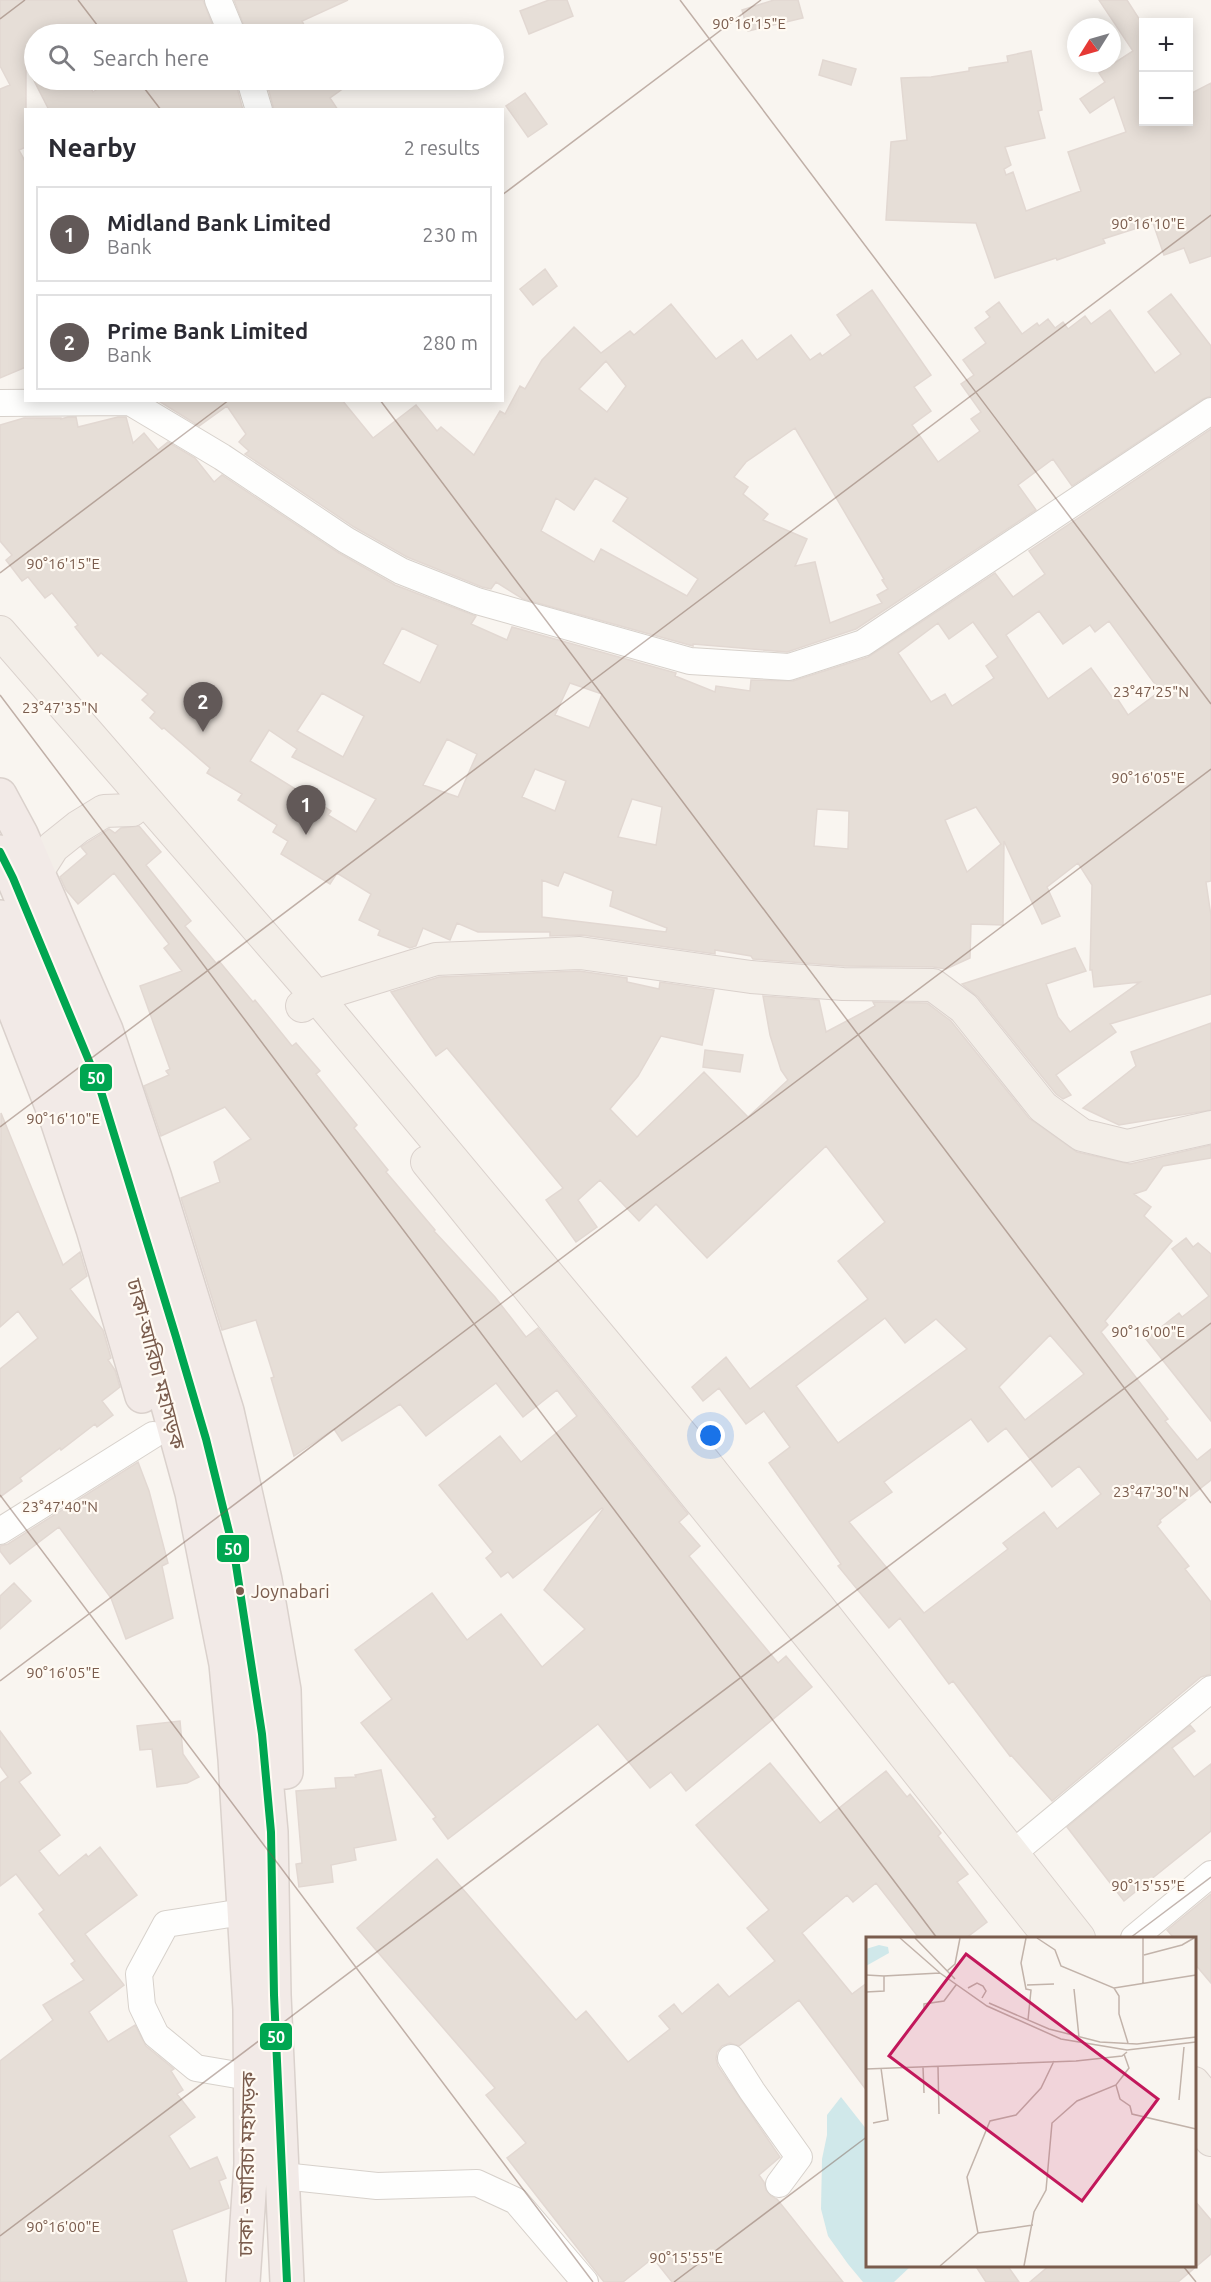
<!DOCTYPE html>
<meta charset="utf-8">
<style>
body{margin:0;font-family:Ubuntu,"Noto Sans Bengali",sans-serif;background:#f2f2f3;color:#2b2b33}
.controls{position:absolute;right:18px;top:18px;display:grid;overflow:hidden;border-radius:0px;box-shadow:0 3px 15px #0003}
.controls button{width:54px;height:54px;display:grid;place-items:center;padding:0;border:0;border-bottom:2px solid #e1e1e2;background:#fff;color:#2b2b33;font:30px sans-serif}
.compass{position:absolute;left:1067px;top:18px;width:54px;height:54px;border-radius:50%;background:#fff;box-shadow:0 3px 15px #0003;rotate:233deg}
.you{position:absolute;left:711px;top:1436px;width:21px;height:21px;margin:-15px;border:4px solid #fff;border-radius:50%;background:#1a73e8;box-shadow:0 0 0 9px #1a73e833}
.badge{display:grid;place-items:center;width:39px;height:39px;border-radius:50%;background:#625958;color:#fff;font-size:20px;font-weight:700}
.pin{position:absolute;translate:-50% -50px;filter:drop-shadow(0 2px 3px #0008)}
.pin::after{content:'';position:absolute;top:32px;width:21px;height:18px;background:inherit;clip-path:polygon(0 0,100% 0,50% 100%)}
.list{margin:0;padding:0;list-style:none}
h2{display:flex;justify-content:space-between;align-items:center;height:78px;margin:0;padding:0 24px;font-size:26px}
h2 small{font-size:20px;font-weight:400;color:#7c7c81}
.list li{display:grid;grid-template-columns:39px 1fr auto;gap:18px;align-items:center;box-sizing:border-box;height:96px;margin:0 12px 12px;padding:0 12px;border:2px solid #e1e1e2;border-radius:0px}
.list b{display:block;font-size:22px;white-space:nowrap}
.list p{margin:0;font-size:20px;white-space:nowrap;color:#7c7c81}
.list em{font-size:20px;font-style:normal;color:#7c7c81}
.icon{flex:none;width:33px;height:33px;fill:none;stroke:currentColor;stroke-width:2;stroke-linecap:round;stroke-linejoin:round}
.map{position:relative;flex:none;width:1211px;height:2282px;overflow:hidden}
.search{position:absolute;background:#fff;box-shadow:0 3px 15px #0003;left:24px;top:24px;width:480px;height:66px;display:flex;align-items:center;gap:15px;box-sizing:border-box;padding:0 21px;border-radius:33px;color:#7c7c81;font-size:22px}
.panel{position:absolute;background:#fff;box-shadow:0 3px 15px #0003;left:24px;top:108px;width:480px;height:294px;border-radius:0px}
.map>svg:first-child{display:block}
</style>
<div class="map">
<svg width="1211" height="2282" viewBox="0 0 1211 2282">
<rect width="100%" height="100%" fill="#f9f5f0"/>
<!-- water -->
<path fill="#d0e8ea" d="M 841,2097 L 867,2130 L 868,2266 L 911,2266 L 894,2282 L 863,2282 L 848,2264 L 828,2236 L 821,2209 L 822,2159 L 827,2135 L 827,2115 Z"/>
<!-- building -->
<path fill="#e6ded7" stroke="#e2d8d2" stroke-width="1.5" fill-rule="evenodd" d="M 0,0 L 203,0 L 216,34 L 34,34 L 34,80 L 87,80 L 93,92 L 110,80 L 235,80 L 243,110 L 49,110 L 26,65 L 26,147 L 19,150 L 26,163 L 26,367 L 0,378 L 0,89 L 10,85 L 0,66 Z
M 234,0 L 348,0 L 302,21 L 309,34 L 247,34 Z
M 549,0 L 567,0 L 573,16 L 529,34 L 520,11 Z
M 774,0 L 798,0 L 803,18 L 748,31 L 742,10 Z
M 1099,0 L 1127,0 L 1143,25 L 1143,122 L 1188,122 L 1188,95 L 1211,83 L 1211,256 L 1190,263 L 1184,248 L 1164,255 L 1153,223 L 1103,239 L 1105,243 L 1057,260 L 1056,258 L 995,278 L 976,223 L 886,220 L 891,142 L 907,140 L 901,78 L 931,77 L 969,71 L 969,68 L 1008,62 L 1007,56 L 1031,51 L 1042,110 L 1038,111 L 1045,138 L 1005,147 L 1011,165 L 1004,169 L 1006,175 L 1013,172 L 1026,211 L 1081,191 L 1068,152 L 1126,132 L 1114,97 L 1090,113 L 1080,99 L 1105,82 L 1099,73 L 1133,51 Z
M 823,60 L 856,69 L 851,85 L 819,75 Z
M 266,80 L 355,80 L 330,98 L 338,110 L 274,110 Z
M 525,93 L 547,124 L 528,137 L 506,106 Z
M 545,269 L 557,286 L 533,305 L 520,289 Z
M 872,290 L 931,375 L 914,387 L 931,411 L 912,425 L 938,462 L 980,431 L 971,419 L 981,412 L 961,384 L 974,375 L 963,360 L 986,343 L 975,328 L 990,317 L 986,312 L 999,302 L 1022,334 L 1037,323 L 1039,326 L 1048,319 L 1055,328 L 1063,322 L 1068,329 L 1085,316 L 1091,324 L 1110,310 L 1155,373 L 1181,354 L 1148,312 L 1171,294 L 1211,346 L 1211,396 L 1203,399 L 1072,486 L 1053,459 L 1018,485 L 1036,510 L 856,629 L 787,652 L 693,644 L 693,646 L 523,599 L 496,582 L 491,589 L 482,587 L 407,557 L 354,527 L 245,454 L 249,451 L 239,442 L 246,434 L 227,406 L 199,426 L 157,400 L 342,400 L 373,438 L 416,405 L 437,431 L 441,427 L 474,455 L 500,411 L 505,414 L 520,386 L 525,389 L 542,360 L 574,327 L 601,353 L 630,331 L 634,335 L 671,304 L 716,359 L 742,340 L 757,360 L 791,335 L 810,360 L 820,353 L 822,356 L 851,335 L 837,315 ZM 606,361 L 626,386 L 607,412 L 579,389 ZM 795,428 L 884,579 L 882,580 L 888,589 L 877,595 L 882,603 L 830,623 L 815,562 L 795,566 L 807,539 L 763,520 L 768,514 L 743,494 L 748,487 L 734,477 L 746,462 ZM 595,478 L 628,498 L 613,521 L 698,579 L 687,596 L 601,549 L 594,562 L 541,531 L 556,498 L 574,510 Z
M 68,417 L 76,417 L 78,427 L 118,417 L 126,417 L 133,443 L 144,433 L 158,450 L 168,442 L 195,458 L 214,482 L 222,475 L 339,553 L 395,585 L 476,616 L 471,624 L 507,640 L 512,627 L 676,673 L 675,676 L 715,692 L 716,686 L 750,691 L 751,680 L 793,681 L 868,657 L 995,573 L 1013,597 L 1045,574 L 1029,551 L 1211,429 L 1211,881 L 1206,882 L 1211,916 L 1211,994 L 1110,1024 L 1116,1032 L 1056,1075 L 1071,1095 L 1063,1099 L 1056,1094 L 978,997 L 962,984 L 1075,948 L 1086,971 L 1046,984 L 1058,1017 L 1070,1032 L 1140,982 L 1094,987 L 1092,970 L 1090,970 L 1092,885 L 1078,863 L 1047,887 L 1060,916 L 1042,924 L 1004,841 L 1003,925 L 971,924 L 970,958 L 946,969 L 933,967 L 844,966 L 753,959 L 751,956 L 715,950 L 715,954 L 582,935 L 550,936 L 550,932 L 478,932 L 457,923 L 450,940 L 423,928 L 416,946 L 410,948 L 378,935 L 380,930 L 359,920 L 371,894 L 337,873 L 330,884 L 281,854 L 288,841 L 273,832 L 277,825 L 238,800 L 242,794 L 207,773 L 210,768 L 164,728 L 162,729 L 150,718 L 155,712 L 142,700 L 148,694 L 101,653 L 98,656 L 75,627 L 78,625 L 52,593 L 45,598 L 28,577 L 22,581 L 6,560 L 12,555 L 0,541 L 0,425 L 24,418 L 61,418 L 61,419 ZM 1039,611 L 1063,644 L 1090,625 L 1095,632 L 1109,621 L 1160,691 L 1128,715 L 1115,695 L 1112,697 L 1091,668 L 1048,699 L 1006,635 ZM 973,622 L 998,657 L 986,666 L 994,678 L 952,706 L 945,694 L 931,702 L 898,653 L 938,623 L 949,639 ZM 402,628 L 438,645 L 420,683 L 383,664 ZM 570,683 L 602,694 L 589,728 L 555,715 ZM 322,693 L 364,716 L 343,757 L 297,731 ZM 269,730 L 297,749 L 292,757 L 376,799 L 356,832 L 328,815 L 331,811 L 250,761 ZM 447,739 L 477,754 L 458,797 L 423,785 ZM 535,769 L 566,781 L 555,811 L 522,797 ZM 632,799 L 662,807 L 656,845 L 618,837 ZM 976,807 L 1001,844 L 967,872 L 945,820 ZM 817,809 L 849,811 L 848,849 L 814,846 ZM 564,872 L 613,891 L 610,906 L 667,928 L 666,932 L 542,917 L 542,880 L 558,886 Z
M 139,826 L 161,852 L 146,865 L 191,921 L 185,926 L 216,963 L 219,961 L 253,1002 L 255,1000 L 292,1046 L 296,1043 L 320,1071 L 316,1074 L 357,1125 L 354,1128 L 388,1170 L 386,1172 L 435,1230 L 434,1231 L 495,1297 L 526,1337 L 538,1328 L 688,1514 L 679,1522 L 700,1546 L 689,1556 L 778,1663 L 786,1656 L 812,1687 L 686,1791 L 671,1772 L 650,1788 L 598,1724 L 448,1839 L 433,1819 L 436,1817 L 361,1723 L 392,1699 L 355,1650 L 432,1593 L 467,1640 L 501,1614 L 542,1667 L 585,1629 L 544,1590 L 603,1509 L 602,1508 L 513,1578 L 508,1572 L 501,1577 L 486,1558 L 493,1552 L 439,1485 L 500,1436 L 521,1462 L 577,1416 L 557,1390 L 523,1417 L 496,1383 L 426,1436 L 400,1404 L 342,1441 L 334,1429 L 294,1456 L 271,1378 L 274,1377 L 256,1320 L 222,1330 L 181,1198 L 220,1182 L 214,1162 L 251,1139 L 225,1107 L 161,1136 L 144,1086 L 169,1075 L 166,1071 L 170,1069 L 140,986 L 182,971 L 164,948 L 169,944 L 114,873 L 78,904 L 66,890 L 60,877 L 87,854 L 81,847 L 88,842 L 109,829 L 115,833 L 121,828 Z
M 579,971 L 627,978 L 627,982 L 659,989 L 660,982 L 714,990 L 702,1045 L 661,1036 L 638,1076 L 610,1109 L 637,1137 L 704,1072 L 748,1117 L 788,1080 L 781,1070 L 770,1035 L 763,996 L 819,1000 L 826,1032 L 875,1006 L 873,1002 L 927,1003 L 951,1021 L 1029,1118 L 1077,1152 L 1130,1164 L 1211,1145 L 1211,1158 L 1163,1166 L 1146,1190 L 1134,1194 L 1151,1207 L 1144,1216 L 1172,1241 L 1105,1321 L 1108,1325 L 1101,1332 L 1168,1419 L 1165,1421 L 1197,1460 L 1211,1449 L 1211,1480 L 1160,1520 L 1161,1522 L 1157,1526 L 1189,1566 L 1185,1569 L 1211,1602 L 1211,1674 L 1201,1677 L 1052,1801 L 1011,1755 L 1010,1756 L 953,1681 L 949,1684 L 900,1618 L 889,1628 L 838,1566 L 841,1564 L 769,1463 L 790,1447 L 764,1411 L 746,1424 L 719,1388 L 703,1401 L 692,1387 L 726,1357 L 750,1389 L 868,1299 L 838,1261 L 885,1222 L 826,1146 L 707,1258 L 656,1204 L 639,1221 L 600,1180 L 578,1200 L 597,1227 L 576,1242 L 546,1200 L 563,1188 L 447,1048 L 436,1056 L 391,992 L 439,977 ZM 885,1318 L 905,1343 L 936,1319 L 967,1349 L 838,1443 L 796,1386 ZM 1050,1335 L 1084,1374 L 1025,1420 L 999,1387 ZM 971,1419 L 988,1442 L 1006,1428 L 1052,1487 L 1079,1466 L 1101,1494 L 1057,1529 L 1044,1512 L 1003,1543 L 1008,1549 L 924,1613 L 849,1522 L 892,1492 L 884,1482 Z
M 1211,1023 L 1211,1110 L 1119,1125 L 1083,1108 L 1136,1066 L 1131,1052 Z
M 705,1050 L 743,1055 L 740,1072 L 703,1067 Z
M 1,1113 L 63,1265 L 80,1252 L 87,1276 L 70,1289 L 103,1330 L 111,1358 L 108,1360 L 115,1370 L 120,1387 L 102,1401 L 113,1415 L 97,1427 L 95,1424 L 61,1450 L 60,1448 L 20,1478 L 22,1481 L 0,1497 L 0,1369 L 38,1338 L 18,1311 L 0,1327 Z
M 1186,1238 L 1193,1247 L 1198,1243 L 1211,1254 L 1211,1421 L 1146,1339 L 1179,1313 L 1182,1317 L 1209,1296 L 1172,1249 Z
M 138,1462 L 149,1491 L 168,1563 L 162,1566 L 173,1618 L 126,1639 L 111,1598 L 59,1527 L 10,1564 L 0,1551 L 0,1546 L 8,1544 Z
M 14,1583 L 31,1601 L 0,1629 L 0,1596 Z
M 180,1721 L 183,1754 L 199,1777 L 187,1783 L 157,1787 L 152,1749 L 140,1750 L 137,1726 Z
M 1190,1725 L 1195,1731 L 1172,1748 L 1194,1777 L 1211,1764 L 1211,1831 L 1124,1901 L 1067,1827 Z
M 0,1731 L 31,1773 L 19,1782 L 60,1835 L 39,1851 L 59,1876 L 86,1854 L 88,1857 L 100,1847 L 137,1895 L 85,1934 L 124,1985 L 89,2012 L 108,2042 L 135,2025 L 146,2046 L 174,2069 L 171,2071 L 183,2090 L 177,2094 L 195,2117 L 169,2136 L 190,2169 L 217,2157 L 226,2178 L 219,2181 L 229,2208 L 172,2230 L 187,2282 L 0,2282 L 0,2061 L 53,2020 L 43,2005 L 84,1980 L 71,1964 L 75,1961 L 39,1914 L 44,1910 L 16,1874 L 0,1886 L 0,1783 L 8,1777 L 0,1766 Z
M 770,1763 L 820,1823 L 886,1771 L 907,1797 L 910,1794 L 941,1833 L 938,1836 L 968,1874 L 957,1882 L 987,1922 L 966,1938 L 919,1938 L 876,1883 L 853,1902 L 847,1895 L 802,1933 L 852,1994 L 867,1983 L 867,2091 L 799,2000 L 739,2046 L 730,2043 L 722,2046 L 717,2052 L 716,2059 L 718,2066 L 780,2157 L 759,2175 L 764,2182 L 766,2190 L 771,2196 L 777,2199 L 843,2282 L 672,2282 L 653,2258 L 623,2282 L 604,2282 L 507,2158 L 526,2143 L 486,2095 L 495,2088 L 357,1928 L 437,1859 L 576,2020 L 586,2011 L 628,2062 L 670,2029 L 659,2016 L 674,2004 L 682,2014 L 718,1984 L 729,1997 L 775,1961 L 747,1928 L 769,1910 L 696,1825 Z
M 381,1770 L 396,1840 L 354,1848 L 356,1860 L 331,1865 L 333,1882 L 299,1887 L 296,1864 L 302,1863 L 296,1791 L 336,1788 L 335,1778 L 356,1777 L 355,1775 Z
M 1211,1894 L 1211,1983 L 1194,1963 L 1194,1938 L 1174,1938 L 1167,1930 Z
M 1194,2200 L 1211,2220 L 1211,2254 L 1178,2282 L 1030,2282 L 1050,2265 L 1194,2265 Z
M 975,2265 L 1007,2265 L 1019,2282 L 986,2282 Z"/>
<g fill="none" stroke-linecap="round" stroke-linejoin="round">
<!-- minor casing -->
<g stroke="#d7d1cb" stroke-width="28">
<path id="minor" d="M 218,0 L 232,34
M 250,80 L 259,110
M 0,403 L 130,402 L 222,457 L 346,540 L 401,571 L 477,601 L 690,661 L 789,667 L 863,643 L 1211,411
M 0,1531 L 153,1435
M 1013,1853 L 1211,1689
M 243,1912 L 166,1924 L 139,1974 L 142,2006 L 156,2035 L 196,2068 L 249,2077
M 1134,1938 L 1211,1874
M 731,2058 L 752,2091 L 799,2157 L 779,2184
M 283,2176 L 377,2186 L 477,2183 L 516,2201 L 585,2282"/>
</g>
<!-- major casing -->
<g stroke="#dad1cc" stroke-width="34">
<path id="major" d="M 0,632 L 316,996 L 706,1464 L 1079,1938
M 37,872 L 53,847 L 78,827 L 104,811 L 132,810
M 302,1006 L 316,996 L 436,959 L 580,953 L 751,977 L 843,984 L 933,985 L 964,1008 L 1043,1107 L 1082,1135 L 1127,1146 L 1211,1127
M 427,1162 L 848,1684 L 1050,1938
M 1194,2083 L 1211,2104
M 1194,2119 L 1211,2140"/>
</g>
<!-- highway casing -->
<g stroke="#dad1cc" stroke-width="36">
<path id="highway" d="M 0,795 L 21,834 L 106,1030 L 155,1178 L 227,1411 L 265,1580 L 284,1690 L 286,1772
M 0,852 L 13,878 L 99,1085 L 176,1337 L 206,1439 L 234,1552 L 262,1734 L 271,1832 L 274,1995 L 287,2282
M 0,917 L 69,1077 L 133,1278 L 192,1493 L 226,1664 L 235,1759 L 250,2009 L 251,2164 L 243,2282
M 0,973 L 56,1117 L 93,1229 L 142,1396"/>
</g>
<!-- minor -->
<use href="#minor" stroke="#fefefd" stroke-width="26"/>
<!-- major -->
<use href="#major" stroke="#f3eee8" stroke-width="32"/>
<!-- highway -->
<use href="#highway" stroke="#f2eae7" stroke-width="33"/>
<!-- bus-1 casing -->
<g stroke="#fffaf3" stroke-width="12">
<path id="bus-1" d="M 0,852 L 13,878 L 99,1085 L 176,1337 L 206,1439 L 234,1552 L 262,1734 L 271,1832 L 274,1995 L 287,2282"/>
</g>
<!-- bus-1 -->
<use href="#bus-1" stroke="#00a651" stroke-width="8"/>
</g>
<!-- ticks -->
<path fill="none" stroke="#7a5c4d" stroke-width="1.5" stroke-opacity="0.45" d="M 78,0 L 104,34M 680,0 L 1211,704M 0,19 L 25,0M 138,80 L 161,110M 502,195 L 761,0M 380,400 L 1211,1503M 0,573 L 229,400M 0,695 L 937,1938M 0,1127 L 1211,215M 0,1495 L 593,2282M 0,1681 L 1211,769M 1130,1938 L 1211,1877M 0,2236 L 1211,1323M 1183,2266 L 1196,2282M 674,2282 L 868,2136"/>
<!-- markers -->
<circle fill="#7a5c4d" stroke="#fffaf3" stroke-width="2" cx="240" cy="1591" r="5"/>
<g text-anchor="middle" stroke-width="4.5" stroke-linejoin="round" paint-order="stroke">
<!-- bus labels -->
<g font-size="18" fill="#7a5c4d" stroke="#fffaf3" text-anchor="start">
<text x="251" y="1598">Joynabari</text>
</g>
<!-- street labels -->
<g font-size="20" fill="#7a5c4d" stroke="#fffaf3">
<text transform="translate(156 1364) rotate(75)" y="7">ঢাকা-আরিচা মহাসড়ক</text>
<text transform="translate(247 2164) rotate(-89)" y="7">ঢাকা - আরিচা মহাসড়ক</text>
</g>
</g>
<!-- overview -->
<g transform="translate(866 1937)">
<rect width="330" height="330" fill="#f9f5f0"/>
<path d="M 13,8 L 22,10 L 23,16 L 0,29 L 0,12 Z" fill="#d0e8ea"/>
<path fill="none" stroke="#c2b3aa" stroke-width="1.5" d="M 34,1 L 74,36 L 121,69 L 195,102 L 261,113 L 330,105M 49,1 L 89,42M 160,1 L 155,26 L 160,52 L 165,53 L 162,83M 171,1 L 189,13 L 195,29 L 248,51 L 253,59 L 253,77 L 262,106M 278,18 L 316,8 L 328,1M 81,34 L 89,27 L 94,1M 0,38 L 18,39M 277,47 L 277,1M 161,48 L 188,47M 102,51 L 111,46 L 117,49 L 120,54 L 116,61M 248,51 L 330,38M 208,52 L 213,100M 0,55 L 18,54 L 18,39 L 74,36M 123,66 L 183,92 L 234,105 L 271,107 L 330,100M 58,72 L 58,67 L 78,64 L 90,48M 57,130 L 58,156M 72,130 L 73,177M 0,132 L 210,124 L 256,119 L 261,115M 250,148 L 254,162 L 264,169 L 266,177 L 330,192M 313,163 L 318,110M 7,186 L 22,183 L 15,131M 112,296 L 167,288M 74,329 L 112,296 L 101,240 L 124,184 L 150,178 L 175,151 L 188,124M 158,329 L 168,275 L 180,253 L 186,186 L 211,164 L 250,148 L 263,131 L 258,117"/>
<path fill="#c2185b" fill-opacity="0.15" stroke="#c2185b" stroke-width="3" d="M 100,17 L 292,162 L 216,264 L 23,119 Z"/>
<rect width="330" height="330" fill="none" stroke="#7a5c4d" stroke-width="3"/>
</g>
<g font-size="15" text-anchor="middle" fill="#7a5c4d" stroke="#fffaf3" stroke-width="4.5" stroke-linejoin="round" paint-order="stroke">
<text x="749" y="29">90°16'15"E</text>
<text x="1148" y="229">90°16'10"E</text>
<text x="63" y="569">90°16'15"E</text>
<text x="1151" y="697">23°47'25"N</text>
<text x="60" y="713">23°47'35"N</text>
<text x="1148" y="783">90°16'05"E</text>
<text x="63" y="1124">90°16'10"E</text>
<text x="1148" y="1337">90°16'00"E</text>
<text x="1151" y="1497">23°47'30"N</text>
<text x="60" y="1512">23°47'40"N</text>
<text x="63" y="1678">90°16'05"E</text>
<text x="1148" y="1891">90°15'55"E</text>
<text x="63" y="2232">90°16'00"E</text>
<text x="686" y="2263">90°15'55"E</text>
</g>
<g stroke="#fffaf3" stroke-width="2">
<rect x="79" y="1063" width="34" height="29" rx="6" fill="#00a651"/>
<rect x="216" y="1534" width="34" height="29" rx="6" fill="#00a651"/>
<rect x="259" y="2022" width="34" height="29" rx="6" fill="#00a651"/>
</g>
<g font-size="16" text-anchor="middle" font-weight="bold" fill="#fff">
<text x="96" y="1084">50</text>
<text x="233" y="1555">50</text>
<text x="276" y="2043">50</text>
</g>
</svg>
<div class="controls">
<button>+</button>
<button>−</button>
</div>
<svg class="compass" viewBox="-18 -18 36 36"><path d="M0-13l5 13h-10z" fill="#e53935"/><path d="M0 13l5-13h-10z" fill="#7c7c81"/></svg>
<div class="you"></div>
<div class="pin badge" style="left:306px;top:835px">1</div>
<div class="pin badge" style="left:203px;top:732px">2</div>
<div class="search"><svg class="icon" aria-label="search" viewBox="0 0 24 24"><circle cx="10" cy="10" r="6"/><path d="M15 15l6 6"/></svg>Search here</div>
<section class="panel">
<h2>Nearby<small>2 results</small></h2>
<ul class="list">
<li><span class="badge">1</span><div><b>Midland Bank Limited</b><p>Bank</p></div><em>230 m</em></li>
<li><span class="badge">2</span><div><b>Prime Bank Limited</b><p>Bank</p></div><em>280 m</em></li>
</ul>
</section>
</div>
